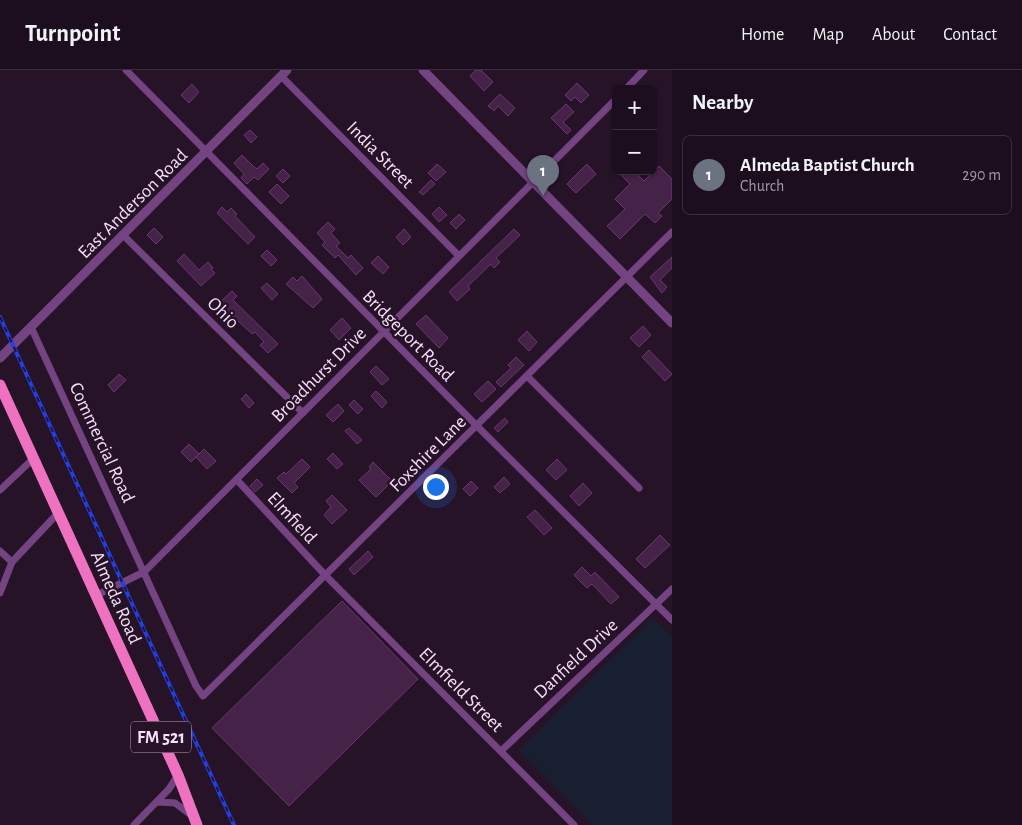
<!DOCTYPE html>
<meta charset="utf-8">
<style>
body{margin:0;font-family:"Alegreya Sans",sans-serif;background:#291c2b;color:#f1f3f6}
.controls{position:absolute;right:15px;top:15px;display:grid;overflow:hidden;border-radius:8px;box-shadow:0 1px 4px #0004}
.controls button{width:45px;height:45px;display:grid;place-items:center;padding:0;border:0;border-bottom:1px solid #3a2e3c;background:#1c0e1e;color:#f1f3f6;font:25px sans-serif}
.you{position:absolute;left:435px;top:416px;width:18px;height:18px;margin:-12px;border:4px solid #fff;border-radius:50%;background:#1a73e8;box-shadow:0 0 0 8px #1a73e833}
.badge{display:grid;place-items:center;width:32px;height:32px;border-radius:50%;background:#93a2ee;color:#fff;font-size:16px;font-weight:700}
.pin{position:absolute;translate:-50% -41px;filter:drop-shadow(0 1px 2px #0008)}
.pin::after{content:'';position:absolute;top:26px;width:18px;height:15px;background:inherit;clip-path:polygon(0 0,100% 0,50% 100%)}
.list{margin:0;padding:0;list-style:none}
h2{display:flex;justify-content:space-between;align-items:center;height:65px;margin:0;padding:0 20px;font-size:21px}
h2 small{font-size:16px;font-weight:400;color:#a09ca4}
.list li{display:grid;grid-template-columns:32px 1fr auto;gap:15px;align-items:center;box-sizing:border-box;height:80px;margin:0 10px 10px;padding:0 10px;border:1px solid #3a2e3c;border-radius:8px}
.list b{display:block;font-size:19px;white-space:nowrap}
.list p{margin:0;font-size:16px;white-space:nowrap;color:#a09ca4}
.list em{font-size:16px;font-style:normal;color:#a09ca4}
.map{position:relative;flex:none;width:672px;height:755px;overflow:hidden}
header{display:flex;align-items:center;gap:30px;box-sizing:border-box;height:70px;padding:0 25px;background:#1c0e1e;border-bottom:1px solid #3a2e3c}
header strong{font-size:24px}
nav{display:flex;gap:28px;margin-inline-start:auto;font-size:18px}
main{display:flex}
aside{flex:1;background:#1c0e1e}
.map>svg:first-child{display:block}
</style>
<header>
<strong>Turnpoint</strong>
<nav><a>Home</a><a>Map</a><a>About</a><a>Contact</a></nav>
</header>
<main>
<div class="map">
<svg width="672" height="755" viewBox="0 0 672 755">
<rect width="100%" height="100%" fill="#261328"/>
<!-- green -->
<path fill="#171f31" d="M 653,548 L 672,567 L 672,755 L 593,755 L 519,680 Z"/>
<!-- building -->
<path fill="#452247" stroke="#6c3670" d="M 476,0 L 481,0 L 493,12 L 484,21 L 470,6 Z
M 577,13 L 589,25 L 581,33 L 575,27 L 571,31 L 565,25 Z
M 192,14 L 199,22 L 189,33 L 181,25 Z
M 500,24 L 515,38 L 508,46 L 498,36 L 494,41 L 488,36 Z
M 566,34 L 574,42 L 563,52 L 571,60 L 567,64 L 551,48 Z
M 250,60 L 257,67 L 251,73 L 244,65 Z
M 242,85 L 253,96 L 257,99 L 263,93 L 269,99 L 258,110 L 254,107 L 247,114 L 241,108 L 244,104 L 234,93 Z
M 437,94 L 446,102 L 436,111 L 428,103 Z
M 587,94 L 596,104 L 576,123 L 567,114 Z
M 659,96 L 672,109 L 672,129 L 658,143 L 662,146 L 655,153 L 645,144 L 620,169 L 607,156 L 625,139 L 615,129 L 630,114 L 617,101 L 634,101 L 644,111 Z
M 283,99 L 290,106 L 283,113 L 276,106 Z
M 431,110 L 435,114 L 423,125 L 419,122 Z
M 277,114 L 289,126 L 281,134 L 269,122 Z
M 222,137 L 227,142 L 231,138 L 237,144 L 235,146 L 255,167 L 248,174 L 217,143 Z
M 439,137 L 447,145 L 439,152 L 432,144 Z
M 459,144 L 465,150 L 456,159 L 450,153 Z
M 328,152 L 335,159 L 331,163 L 340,173 L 336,176 L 348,188 L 351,185 L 363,198 L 356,205 L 338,185 L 335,188 L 322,175 L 325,172 L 317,163 Z
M 154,158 L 163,167 L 156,174 L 147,165 Z
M 404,159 L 411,167 L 403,175 L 396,167 Z
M 514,159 L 520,165 L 496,188 L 500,192 L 494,198 L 491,194 L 468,216 L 470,219 L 457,231 L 449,222 Z
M 267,180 L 277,190 L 271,196 L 261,186 Z
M 184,184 L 199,200 L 208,192 L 213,198 L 211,199 L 215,203 L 201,216 L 177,191 Z
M 378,186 L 389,197 L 383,204 L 371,193 Z
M 672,187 L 672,198 L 660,210 L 667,217 L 662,223 L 650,207 Z
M 302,206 L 322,229 L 313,238 L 286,214 L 293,207 L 297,211 Z
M 267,213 L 278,224 L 272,230 L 261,218 Z
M 232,221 L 237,226 L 233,230 L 278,274 L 268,283 L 260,275 L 264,272 L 255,262 L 252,264 L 225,239 L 221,243 L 215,237 Z
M 426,245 L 448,268 L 439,278 L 416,254 Z
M 342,248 L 351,258 L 339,270 L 330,260 Z
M 643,256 L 651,265 L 639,277 L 630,268 Z
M 527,261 L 537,272 L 529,281 L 518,270 Z
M 649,280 L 672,304 L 665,311 L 642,287 Z
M 516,287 L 524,295 L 501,317 L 496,312 L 511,298 L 508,295 Z
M 376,296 L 389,309 L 382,315 L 370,302 Z
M 119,304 L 126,310 L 114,322 L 108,315 Z
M 488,311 L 496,319 L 482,332 L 474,324 Z
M 376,321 L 387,332 L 382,338 L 371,326 Z
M 246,324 L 254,333 L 249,338 L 241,329 Z
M 354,330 L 363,339 L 358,344 L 349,335 Z
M 338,334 L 344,341 L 333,352 L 326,345 Z
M 505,348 L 508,352 L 498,362 L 494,358 Z
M 349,358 L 362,370 L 357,374 L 345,361 Z
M 189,374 L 199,384 L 191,392 L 181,382 Z
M 204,379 L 216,391 L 207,399 L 196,387 Z
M 333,383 L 343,394 L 337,399 L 327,389 Z
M 302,389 L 310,397 L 294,413 L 298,417 L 292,423 L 277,408 L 284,402 L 286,404 Z
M 557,389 L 567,400 L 556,410 L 546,400 Z
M 373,392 L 392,411 L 376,427 L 359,410 L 371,399 L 369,397 Z
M 504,407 L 510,414 L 500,423 L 494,417 Z
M 257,409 L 263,415 L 255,422 L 250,416 Z
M 471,411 L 478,418 L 470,426 L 463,419 Z
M 583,413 L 592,423 L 579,436 L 570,426 Z
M 332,425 L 347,440 L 332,454 L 324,445 L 331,437 L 326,431 Z
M 535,440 L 552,458 L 544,465 L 527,447 Z
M 660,465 L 670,475 L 645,498 L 636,489 Z
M 368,481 L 373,487 L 354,505 L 349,499 Z
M 582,497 L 591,506 L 595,502 L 619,527 L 611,534 L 592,514 L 587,518 L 574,505 Z
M 342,531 L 418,609 L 289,736 L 212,658 Z"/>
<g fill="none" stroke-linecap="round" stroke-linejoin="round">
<!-- minor -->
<path stroke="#744482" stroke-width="7" d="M 126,0 L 477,356 L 672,550
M 281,6 L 459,186
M 626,19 L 644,0
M 123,165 L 303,343
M 31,257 L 196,616 L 203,626 L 672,162
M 527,306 L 639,418
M 237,410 L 326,506 L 574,755
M 0,420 L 34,388
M 0,481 L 12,492
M 0,523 L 12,492 L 59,442
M 97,525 L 144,502 L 616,29
M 501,681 L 672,519
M 158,732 L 175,733 L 191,745
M 134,755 L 169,719 L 178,705"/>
<!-- tertiary -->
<path stroke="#744482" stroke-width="9" d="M 423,0 L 672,253
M 0,288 L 287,0"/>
<!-- primary -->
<path stroke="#ef72c1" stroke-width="11" d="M 0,315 L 178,705 L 197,755"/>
<!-- rail casing -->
<g stroke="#2040e5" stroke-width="4">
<path id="rail" d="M 0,247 L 234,755"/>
</g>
<!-- rail -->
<use href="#rail" stroke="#261328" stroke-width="2" stroke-dasharray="5.5" stroke-linecap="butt"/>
</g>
<g text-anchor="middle" stroke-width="5" stroke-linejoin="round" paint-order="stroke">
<!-- shield labels -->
<rect fill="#261328" stroke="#b8a1bc" stroke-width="1" x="131" y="651.5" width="60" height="31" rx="4"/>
<g font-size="18" font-weight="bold" fill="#f7defb">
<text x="161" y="673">FM 521</text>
</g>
<!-- street labels -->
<g font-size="19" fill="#f7defb" stroke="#261328">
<text transform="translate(381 84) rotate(45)" y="7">India Street</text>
<text transform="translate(132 133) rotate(-45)" y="7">East Anderson Road</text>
<text transform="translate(224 242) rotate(45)" y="7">Ohio</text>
<text transform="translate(409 265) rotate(45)" y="7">Bridgeport Road</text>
<text transform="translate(318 304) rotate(-45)" y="7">Broadhurst Drive</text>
<text transform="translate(103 372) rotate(65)" y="7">Commercial Road</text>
<text transform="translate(427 383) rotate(-45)" y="7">Foxshire Lane</text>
<text transform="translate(293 447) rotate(47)" y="7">Elmfield</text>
<text transform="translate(117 527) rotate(66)" y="7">Almeda Road</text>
<text transform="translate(575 588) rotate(-43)" y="7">Danfield Drive</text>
<text transform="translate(462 619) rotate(45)" y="7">Elmfield Street</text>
</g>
</g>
</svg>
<div class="controls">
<button>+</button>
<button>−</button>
</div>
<div class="you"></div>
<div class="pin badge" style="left:543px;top:126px;background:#6b7280">1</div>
</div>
<aside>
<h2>Nearby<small></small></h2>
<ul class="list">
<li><span class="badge" style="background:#6b7280">1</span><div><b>Almeda Baptist Church</b><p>Church</p></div><em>290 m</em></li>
</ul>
</aside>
</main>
